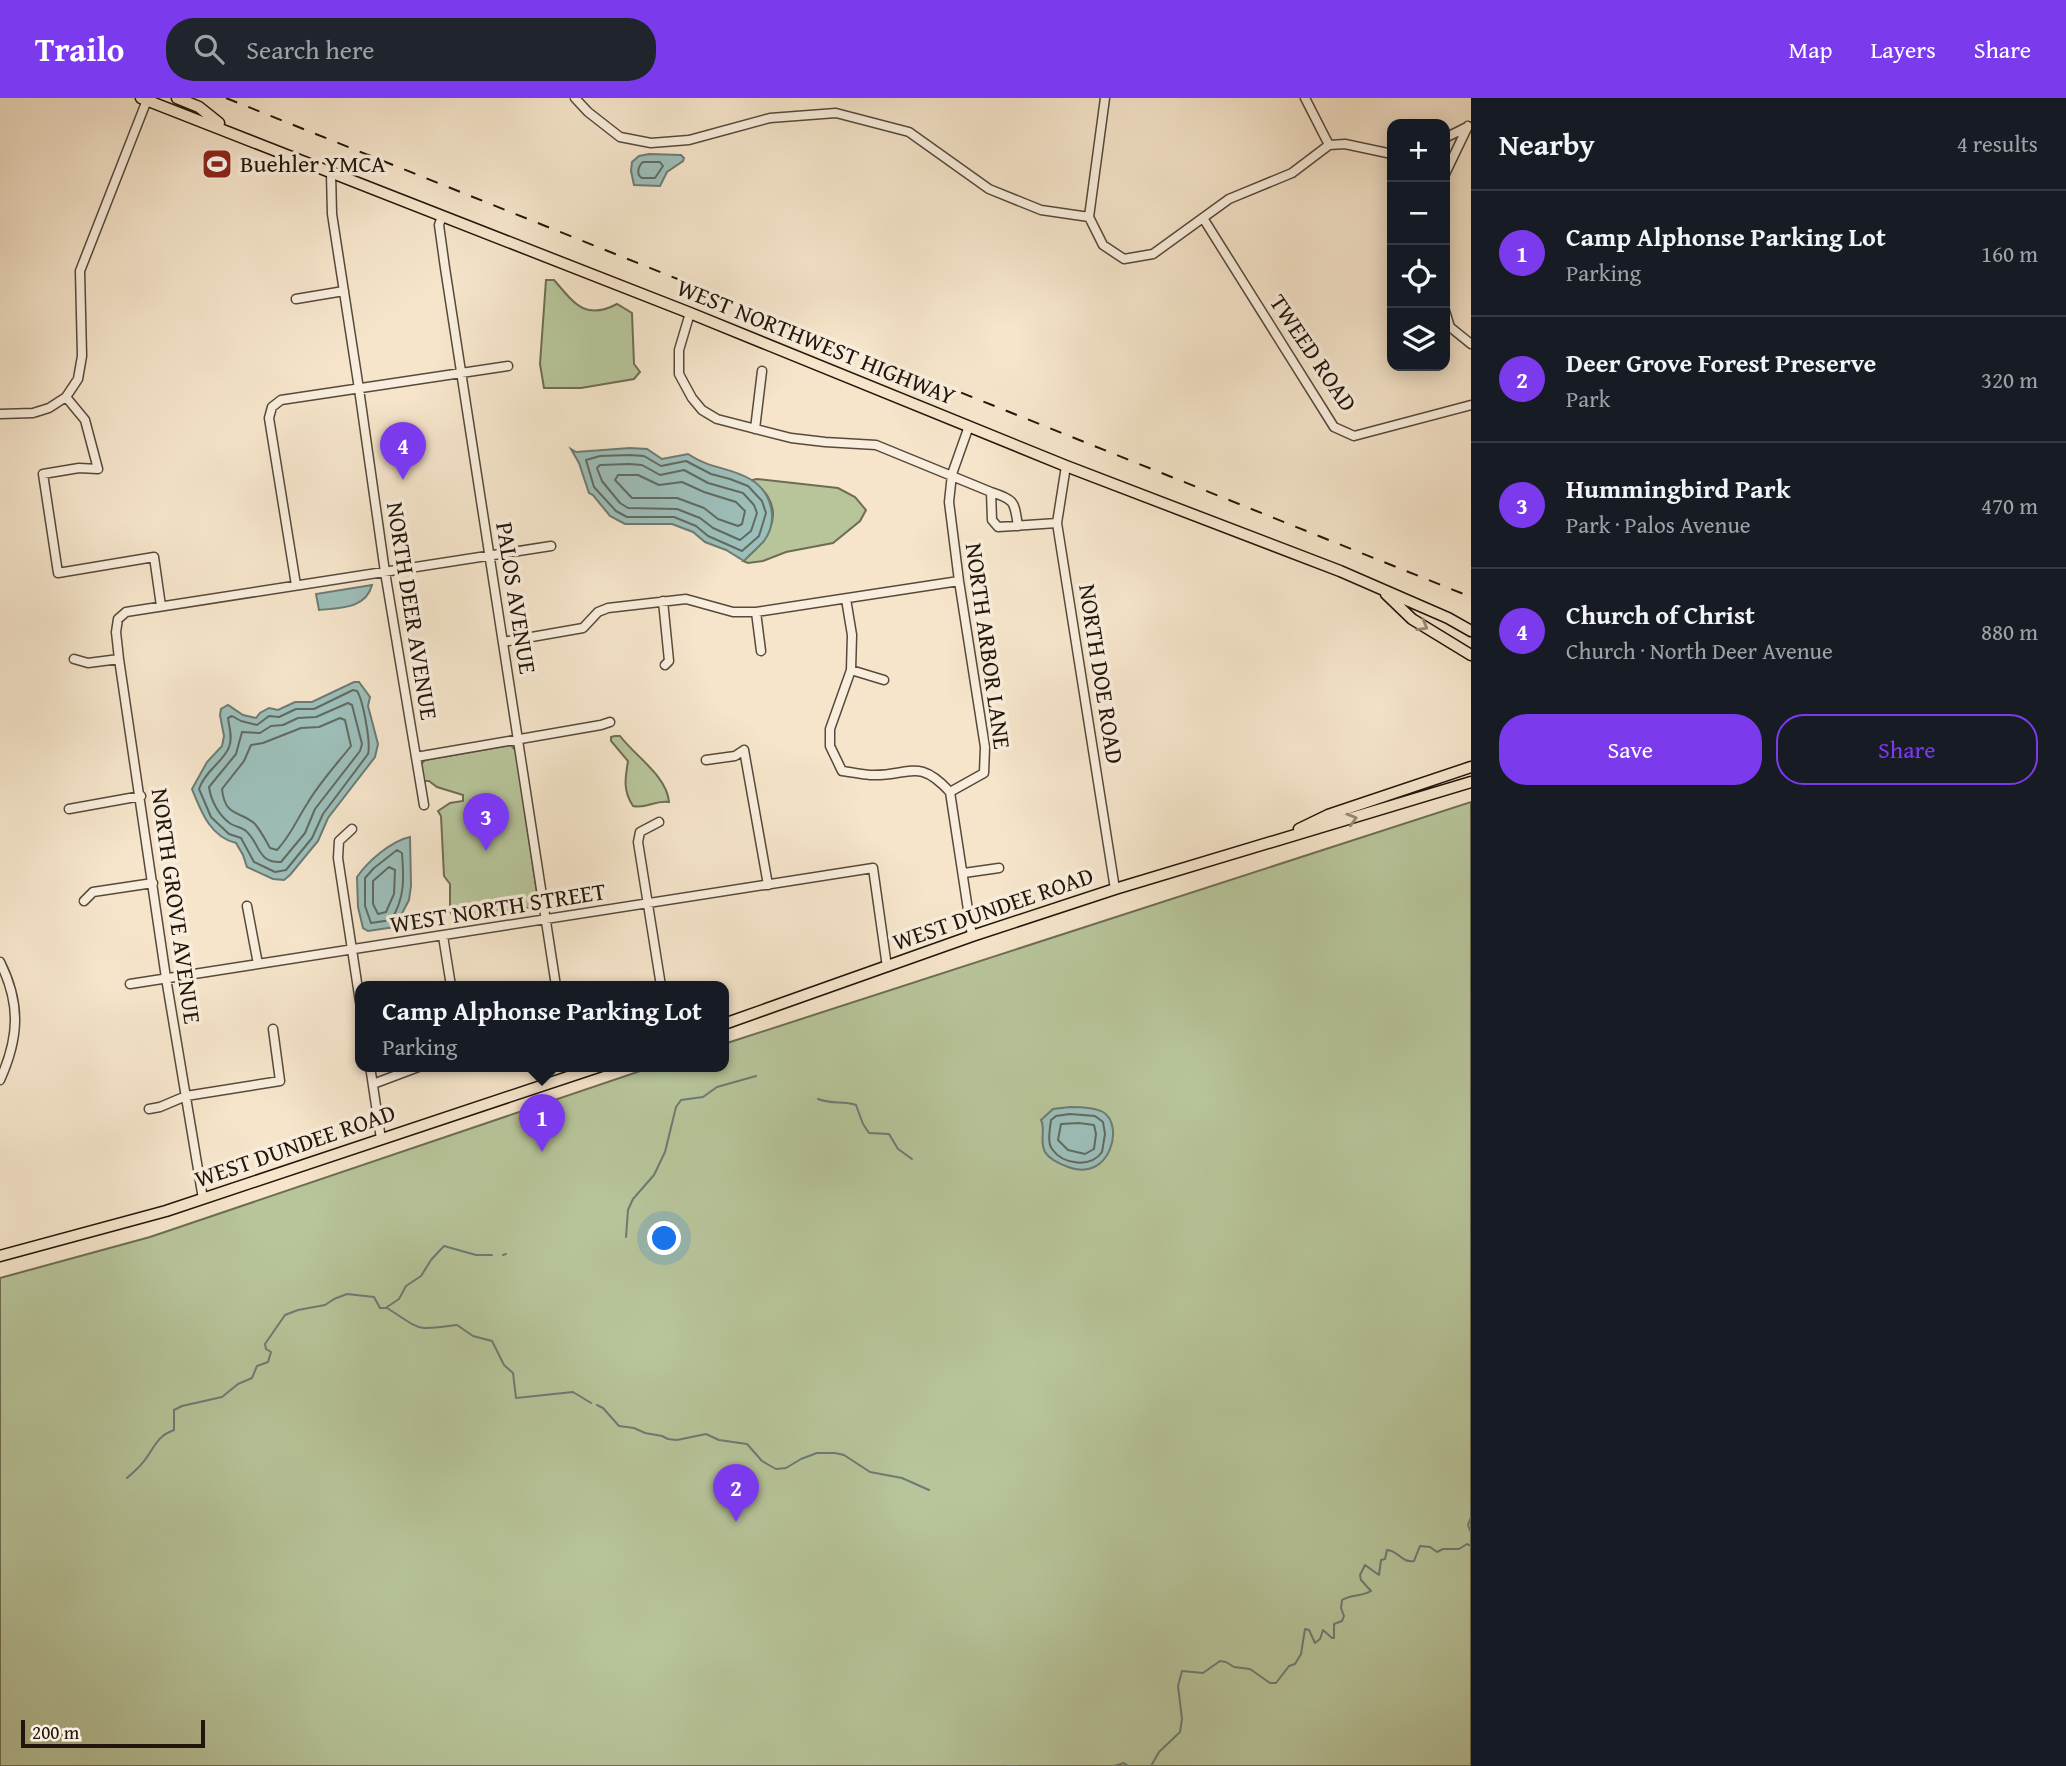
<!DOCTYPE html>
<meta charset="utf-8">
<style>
body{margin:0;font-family:"Gentium Book Plus",serif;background:#20242c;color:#f1f3f6}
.controls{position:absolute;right:21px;top:21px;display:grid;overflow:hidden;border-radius:14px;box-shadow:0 4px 18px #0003}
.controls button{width:63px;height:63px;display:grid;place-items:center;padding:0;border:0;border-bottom:2px solid #363941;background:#171b24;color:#f1f3f6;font:35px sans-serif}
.scale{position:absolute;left:21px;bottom:18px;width:184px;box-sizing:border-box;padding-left:7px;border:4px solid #22150b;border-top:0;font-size:19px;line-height:24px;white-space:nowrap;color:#22150b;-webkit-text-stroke:5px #f9eedd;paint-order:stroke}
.you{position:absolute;left:665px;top:1141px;width:24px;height:24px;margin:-18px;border:5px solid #fff;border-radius:50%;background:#1a73e8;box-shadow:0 0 0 10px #1a73e833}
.badge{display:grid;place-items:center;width:46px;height:46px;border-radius:50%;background:#7c3aed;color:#fff;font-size:23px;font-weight:700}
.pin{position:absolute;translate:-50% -58px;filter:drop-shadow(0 2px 4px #0008)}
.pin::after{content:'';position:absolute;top:37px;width:24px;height:21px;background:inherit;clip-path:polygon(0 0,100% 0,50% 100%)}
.popup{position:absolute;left:355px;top:883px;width:374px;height:91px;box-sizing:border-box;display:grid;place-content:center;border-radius:14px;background:#171b24;filter:drop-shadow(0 2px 5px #0005);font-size:23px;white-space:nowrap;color:#9ea1a6}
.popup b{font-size:26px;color:#f1f3f6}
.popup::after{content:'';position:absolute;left:50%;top:100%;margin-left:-14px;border:14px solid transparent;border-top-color:#171b24}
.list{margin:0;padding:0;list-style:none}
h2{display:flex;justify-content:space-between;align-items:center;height:91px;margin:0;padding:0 28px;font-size:30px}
h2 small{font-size:23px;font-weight:400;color:#9ea1a6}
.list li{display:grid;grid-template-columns:46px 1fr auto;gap:21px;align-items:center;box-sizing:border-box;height:126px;padding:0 28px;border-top:2px solid #363941}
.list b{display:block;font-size:26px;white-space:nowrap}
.list p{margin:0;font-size:23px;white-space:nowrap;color:#9ea1a6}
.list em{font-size:23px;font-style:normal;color:#9ea1a6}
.actions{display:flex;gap:14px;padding:21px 28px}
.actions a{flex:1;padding:16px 0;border:2px solid #7c3aed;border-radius:28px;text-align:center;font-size:24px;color:#7c3aed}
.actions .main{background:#7c3aed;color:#fff}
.icon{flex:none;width:38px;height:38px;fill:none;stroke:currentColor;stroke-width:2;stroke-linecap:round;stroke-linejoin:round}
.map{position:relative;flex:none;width:1471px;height:1668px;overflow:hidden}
header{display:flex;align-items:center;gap:42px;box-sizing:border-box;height:98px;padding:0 35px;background:#7c3aed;color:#fff}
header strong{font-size:33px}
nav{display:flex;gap:38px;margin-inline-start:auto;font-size:24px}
.search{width:490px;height:63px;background:#20242c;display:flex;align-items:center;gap:18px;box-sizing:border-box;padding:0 24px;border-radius:28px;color:#9ea1a6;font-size:26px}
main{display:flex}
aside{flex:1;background:#171b24}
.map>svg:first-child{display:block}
</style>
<header>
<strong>Trailo</strong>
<div class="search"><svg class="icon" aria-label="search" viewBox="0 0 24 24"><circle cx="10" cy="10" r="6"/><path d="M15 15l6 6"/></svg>Search here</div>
<nav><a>Map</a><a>Layers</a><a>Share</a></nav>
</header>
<main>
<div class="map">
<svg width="1471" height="1668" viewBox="0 0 1471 1668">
<rect width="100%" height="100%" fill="#f6e5cb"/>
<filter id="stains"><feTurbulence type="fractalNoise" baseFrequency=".00286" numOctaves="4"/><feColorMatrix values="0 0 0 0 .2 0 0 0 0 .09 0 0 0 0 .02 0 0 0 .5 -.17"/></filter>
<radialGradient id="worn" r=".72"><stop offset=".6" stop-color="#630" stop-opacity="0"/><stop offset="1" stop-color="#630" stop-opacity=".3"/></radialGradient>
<!-- green -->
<path fill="#b8c59b" stroke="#6d6d53" stroke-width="2" d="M 546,182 L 554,182 C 574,205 585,223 617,206 L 632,215 L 634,266 L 640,274 L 634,281 L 581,290 L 544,290 L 540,266 Z
M 757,381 L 838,390 L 855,399 L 866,412 L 860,423 L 833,445 L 786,454 L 763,463 L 748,465 L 743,463 C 761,448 783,424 768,399 C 765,393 757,387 752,382 Z
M 615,638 L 620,638 C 635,658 667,678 669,704 C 654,702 647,711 633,708 C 623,693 625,681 628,663 L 611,643 L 611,639 Z
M 511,647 L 516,653 L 539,808 L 464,821 L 453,818 L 450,814 L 450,786 L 444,778 L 441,718 L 438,713 L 450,705 L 463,703 L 463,697 L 437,689 L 429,683 L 423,683 L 421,666 L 425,662 Z
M 1471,704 L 1471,1668 L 0,1668 L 0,1180 L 150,1139 L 655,968 L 724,968 L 724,946 Z"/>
<!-- water -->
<path fill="#9dbfba" stroke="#6c7b74" stroke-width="2" d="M 649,56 L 681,57 L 684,60 L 683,63 L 667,74 L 660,88 L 634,87 L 631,73 L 632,64 L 639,58 Z
M 630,350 L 647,351 L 662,361 L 688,356 C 710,371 729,369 750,381 C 772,394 779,422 764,443 C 758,450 750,456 744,463 L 726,452 L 705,444 L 693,434 L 672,426 L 625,426 L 610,418 L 593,397 L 589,395 L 579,365 L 571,351 L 576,354 Z
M 372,487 C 366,511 339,510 319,512 L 316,496 Z
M 354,584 L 359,584 L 370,599 L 368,608 L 378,646 L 375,659 L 328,720 L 318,743 L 290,777 L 284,782 L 273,781 L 247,769 L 243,757 L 236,745 C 210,739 201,713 192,691 L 207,664 L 222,648 L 224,638 L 220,617 L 221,611 L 228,607 L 243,617 L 256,620 L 260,615 L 269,610 L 278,612 L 295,604 L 312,604 Z
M 410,739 L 411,788 L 409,802 L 395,829 L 368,833 L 363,830 L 358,809 L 357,779 C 368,763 391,743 410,739 Z
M 1070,1009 C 1080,1009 1094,1009 1103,1014 C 1125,1027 1110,1085 1068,1069 C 1060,1066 1049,1061 1045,1054 C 1039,1043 1046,1032 1041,1022 L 1053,1011 Z"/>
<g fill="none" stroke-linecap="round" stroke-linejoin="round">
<!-- shore -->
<path stroke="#606a62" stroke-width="2" d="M 643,64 L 660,64 L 663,68 L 655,80 L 642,80 C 636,77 638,68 643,64 Z
M 630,357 L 644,358 L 661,368 L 686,363 L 711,376 L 730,381 L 748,388 L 762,403 L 766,415 L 759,438 L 742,453 L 708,438 L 696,428 L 674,419 L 627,419 L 616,413 L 594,389 L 586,362 L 600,358 Z
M 629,366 L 642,367 L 660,377 L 684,372 L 708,385 L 743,395 L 754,407 L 757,415 L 751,433 L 740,442 L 713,430 L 700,420 L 677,411 L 628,410 L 620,405 L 602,383 L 597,370 L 600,367 Z
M 618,377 L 638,377 L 659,387 L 682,384 L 704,394 L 736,404 L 745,413 L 742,426 L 738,428 L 718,421 L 704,410 L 677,400 L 632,400 L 615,382 Z
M 353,592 L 357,593 C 363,602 371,645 368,656 L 323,716 L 312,740 L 286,772 L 275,774 L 254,764 L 241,740 L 229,736 L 211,719 L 199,691 C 204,674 225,662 229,649 C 233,639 229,629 228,620 L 232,618 L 241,623 L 257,627 L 269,618 L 279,619 L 296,611 L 314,611 Z
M 348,605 L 352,607 L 362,646 L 360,653 L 315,711 L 305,735 L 281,764 C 257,765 260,745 246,733 C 242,729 236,729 231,726 C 219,718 211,703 209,689 L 236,656 L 242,634 L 260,635 L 271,628 L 283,627 L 298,620 L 316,619 Z
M 340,620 L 345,622 L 351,648 C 336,667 319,685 307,706 C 296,723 291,737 277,752 L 270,750 C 266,743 261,733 255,726 C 240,712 225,720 222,691 L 244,663 L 251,647 L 263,645 L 301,630 L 319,629 Z
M 397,752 L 402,755 C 404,781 405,800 391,822 L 371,825 L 365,808 L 365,780 L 374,770 Z
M 389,769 L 395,772 L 394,796 L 386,814 L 378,816 L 373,806 L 373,783 Z
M 1070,1016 L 1095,1018 L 1103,1024 L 1105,1036 L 1102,1054 C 1091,1070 1063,1067 1052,1051 C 1047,1044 1050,1031 1051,1022 L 1056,1018 Z
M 1079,1025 L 1094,1027 L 1096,1036 L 1094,1051 L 1085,1056 L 1068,1052 L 1058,1042 L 1061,1026 Z"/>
<!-- stream -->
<path stroke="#6c7b74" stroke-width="2" d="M 818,1001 C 833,1007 843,1002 856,1007 L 863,1026 L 869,1035 L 889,1036 L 898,1051 L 912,1061
M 626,1139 L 628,1112 L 633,1101 L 654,1077 L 665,1054 L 676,1009 L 681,1002 L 703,999 L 717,989 L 756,978
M 503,1157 L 506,1156
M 387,1209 L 399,1201 L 406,1188 L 421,1178 L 431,1162 L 444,1148 L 476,1157 L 492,1157
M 597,1307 L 603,1310 L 619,1328 L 634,1330 L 645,1335 L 662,1338 L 668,1341 L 677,1342 L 706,1336 L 719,1342 L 747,1346 L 762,1363 L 776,1371 L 786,1370 L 801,1361 L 817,1355 L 835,1355 L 844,1357 L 870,1374 L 902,1380 L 929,1392
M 127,1380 C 134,1374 142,1367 147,1359 C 156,1346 158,1338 174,1332 L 174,1312 L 182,1308 L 222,1299 L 238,1286 L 252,1280 L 257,1268 L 268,1264 L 271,1254 L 266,1251 L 265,1246 L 285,1217 L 298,1212 L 325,1207 L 334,1201 L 347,1196 L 374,1199 L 380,1210 L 387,1210 C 422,1232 414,1233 457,1227 L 473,1238 L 492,1243 L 504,1267 L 513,1275 L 516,1300 L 573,1294 L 591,1305
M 1471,1419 L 1468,1427 L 1471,1435
M 1008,1668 L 1017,1668
M 1114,1668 L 1124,1665 L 1128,1668
M 1151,1668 L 1159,1654 L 1180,1634 L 1182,1621 L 1178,1588 L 1182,1573 L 1203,1575 L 1220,1563 L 1226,1564 L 1234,1569 L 1250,1571 L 1270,1585 L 1276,1585 L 1289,1568 L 1295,1566 L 1301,1556 L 1305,1531 L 1309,1532 L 1315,1545 L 1320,1541 L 1323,1532 L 1332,1540 L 1334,1540 L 1334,1526 L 1342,1523 L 1344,1518 L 1341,1510 L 1342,1502 C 1352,1496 1361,1499 1371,1493 L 1361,1482 L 1360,1477 L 1365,1467 L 1379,1477 L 1381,1462 L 1385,1461 L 1387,1452 C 1399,1453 1401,1465 1414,1463 L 1420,1448 L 1430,1449 L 1437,1454 L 1443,1451 L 1459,1451 L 1467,1446 L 1471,1448"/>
<!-- minor casing -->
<g stroke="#57493b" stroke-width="11">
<path id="minor" d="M 575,0 L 588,14 L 620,39 L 651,45 L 689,42 L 770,20 L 836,15 L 909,34 L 989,91 L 1041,112 L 1089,119 L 1103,147 L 1124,161 L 1153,156 L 1229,101 L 1292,75 L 1329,47 L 1345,46 L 1392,56
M 1305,0 L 1329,47
M 1445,40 L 1467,29
M 331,75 L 332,116 L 359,291 L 385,474 L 424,707
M 1445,76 L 1468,28
M 442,118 L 439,127 L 445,170 L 556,888
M 1089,119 L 1105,0
M 1203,120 L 1334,329 L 1354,338 L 1471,307
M 296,201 L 344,193
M 1445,213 L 1450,229 L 1471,246
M 690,215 L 679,252 L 679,276 L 692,300 L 702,312 L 717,321 L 791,340 L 825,344 L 876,347 L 991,394 L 992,422 L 998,429 L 1057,425
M 66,299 L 85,322 L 98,371 L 79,370 L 43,376 L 58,475 L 154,459 L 161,508
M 0,316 L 33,315 L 49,310 L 66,299 L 78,281 L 82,258 L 80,173 L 147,2
M 969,328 L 952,376 L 949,404 L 959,483 L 985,649 L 984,675 L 950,694 L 972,838
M 755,331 L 762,273
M 1066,368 L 1057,425 L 1115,791
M 991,394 C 1016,402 1014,404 1018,428
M 296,487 L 269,320 L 272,309 L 281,302 L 508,268
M 846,501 L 852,537 L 851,572 L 830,631 L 830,648 L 842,673 C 851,674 860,676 870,677 C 909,679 917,658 950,694
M 663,503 L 669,563 L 665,567
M 756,514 L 761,553
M 503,544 L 583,530 L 598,514 L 608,510 L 686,501 L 733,514 L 756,514 L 959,483
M 74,561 L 88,565 L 119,561
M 851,572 L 884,582
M 416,659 L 601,627 L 610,624
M 706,662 L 735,658 L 744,652 L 768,787
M 69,711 L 141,698
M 659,724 L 640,734 L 638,744 L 661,888
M 352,731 L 339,743 L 338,760 L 360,904
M 964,775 L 999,770
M 84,803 L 93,794 L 153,785
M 247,808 L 258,866
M 443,838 L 451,888
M 0,864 C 21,906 19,940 0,982
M 130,886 L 873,770 L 887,869
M 370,968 L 381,1041
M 373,986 L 421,968
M 149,1011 L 160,1009 L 186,998 L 280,983 L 273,931
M 203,1101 L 166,880 L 119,561 L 116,534 L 118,521 L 126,514 L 551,448"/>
</g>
<!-- major casing -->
<g stroke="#22150b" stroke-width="13">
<path id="major" d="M 141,0 L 690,215 L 1066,368 L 1340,473 L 1448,520 L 1471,533
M 177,0 L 199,9 L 219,25
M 1386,496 L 1412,521 L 1471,557
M 1299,731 L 1328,717 L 1471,669
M 724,926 L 972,838 L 1115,791 L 1471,684
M 0,1158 L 166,1113 L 601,968"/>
</g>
<!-- minor -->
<use href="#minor" stroke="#f9eedd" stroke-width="8"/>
<!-- major -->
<use href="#major" stroke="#f6e5cb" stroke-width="10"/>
<!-- rail -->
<path stroke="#22150b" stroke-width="2" stroke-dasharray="12 12" stroke-linecap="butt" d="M 226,0 L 1471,499"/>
</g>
<!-- one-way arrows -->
<defs><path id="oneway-chevron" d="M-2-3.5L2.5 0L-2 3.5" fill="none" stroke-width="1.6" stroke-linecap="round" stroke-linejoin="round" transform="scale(1.75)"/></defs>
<g stroke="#978775">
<use href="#oneway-chevron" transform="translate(1423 528) rotate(30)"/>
<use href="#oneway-chevron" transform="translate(1352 721) rotate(-16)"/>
</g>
<!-- icons -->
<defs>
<g id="stadium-square" transform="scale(1.575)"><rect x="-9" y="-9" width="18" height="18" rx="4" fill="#8f2418" stroke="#f9eedd"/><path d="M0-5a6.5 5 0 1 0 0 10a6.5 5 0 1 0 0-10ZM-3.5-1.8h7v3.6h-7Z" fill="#fff"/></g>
</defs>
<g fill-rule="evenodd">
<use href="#stadium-square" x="217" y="66"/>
</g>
<g text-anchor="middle" stroke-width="7" stroke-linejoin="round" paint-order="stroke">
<!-- poi labels -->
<g font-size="24" fill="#22150b" stroke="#f9eedd" text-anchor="start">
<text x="240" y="74">Buehler YMCA</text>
</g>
<!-- street labels -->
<g font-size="24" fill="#22150b" stroke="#f9eedd">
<text transform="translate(816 244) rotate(22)" y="8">WEST NORTHWEST HIGHWAY</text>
<text transform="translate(1313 255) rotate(56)" y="8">TWEED ROAD</text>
<text transform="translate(516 500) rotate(81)" y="8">PALOS AVENUE</text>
<text transform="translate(412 513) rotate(81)" y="8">NORTH DEER AVENUE</text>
<text transform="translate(988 548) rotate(82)" y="8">NORTH ARBOR LANE</text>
<text transform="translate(1101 576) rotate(81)" y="8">NORTH DOE ROAD</text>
<text transform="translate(176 808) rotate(82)" y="8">NORTH GROVE AVENUE</text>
<text transform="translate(498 810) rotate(-9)" y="8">WEST NORTH STREET</text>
<text transform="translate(993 811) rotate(-19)" y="8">WEST DUNDEE ROAD</text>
<text transform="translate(295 1048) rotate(-19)" y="8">WEST DUNDEE ROAD</text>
</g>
</g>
<rect width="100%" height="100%" filter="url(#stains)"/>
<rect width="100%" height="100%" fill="url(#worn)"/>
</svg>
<div class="controls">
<button>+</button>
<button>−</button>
<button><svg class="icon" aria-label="locate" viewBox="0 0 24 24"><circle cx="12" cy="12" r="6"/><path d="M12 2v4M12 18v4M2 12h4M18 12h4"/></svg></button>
<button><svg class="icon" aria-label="layers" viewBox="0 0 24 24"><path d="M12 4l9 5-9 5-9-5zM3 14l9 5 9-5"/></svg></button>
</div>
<div class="scale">200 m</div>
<div class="you"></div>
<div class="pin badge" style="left:542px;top:1054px">1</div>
<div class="popup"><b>Camp Alphonse Parking Lot</b>Parking</div>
<div class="pin badge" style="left:736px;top:1424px">2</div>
<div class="pin badge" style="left:486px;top:753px">3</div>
<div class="pin badge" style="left:403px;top:382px">4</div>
</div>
<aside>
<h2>Nearby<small>4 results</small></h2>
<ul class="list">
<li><span class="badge">1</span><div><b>Camp Alphonse Parking Lot</b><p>Parking</p></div><em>160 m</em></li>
<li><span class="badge">2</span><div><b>Deer Grove Forest Preserve</b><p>Park</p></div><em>320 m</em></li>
<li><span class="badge">3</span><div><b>Hummingbird Park</b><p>Park · Palos Avenue</p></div><em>470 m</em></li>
<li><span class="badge">4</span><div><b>Church of Christ</b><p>Church · North Deer Avenue</p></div><em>880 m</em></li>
</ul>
<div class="actions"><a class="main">Save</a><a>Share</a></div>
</aside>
</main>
